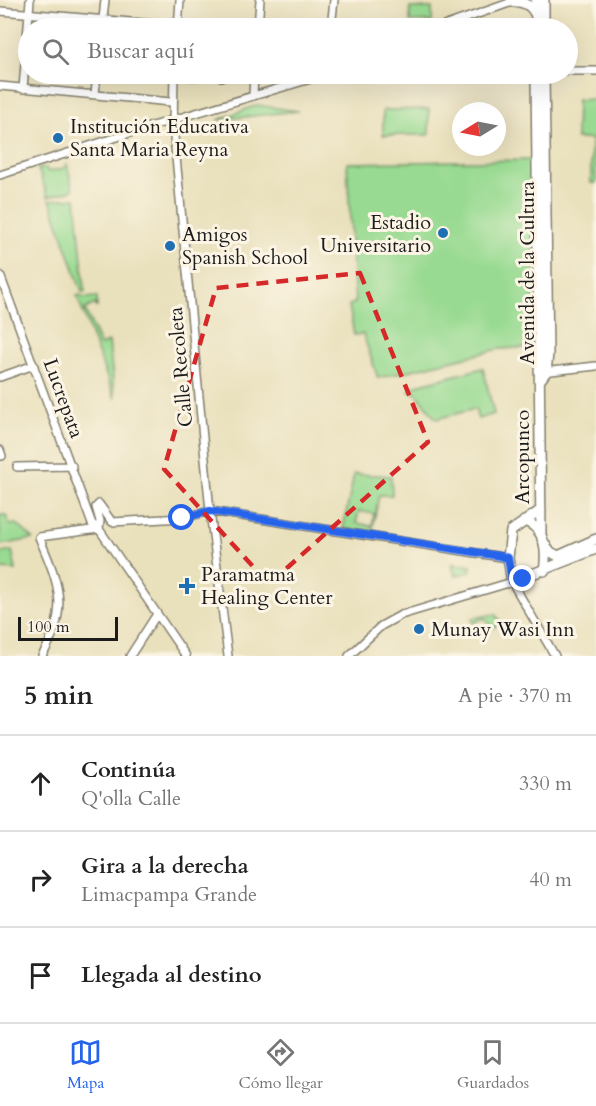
<!DOCTYPE html>
<html lang="es">
<meta charset="utf-8">
<style>
body{margin:0;font-family:Cardo,serif;background:#f6f6f6;color:#222}
.compass{position:absolute;left:452px;top:102px;width:54px;height:54px;border-radius:50%;background:#fff;box-shadow:0 6px 24px #0002;rotate:260deg}
.scale{position:absolute;left:18px;bottom:15px;width:100px;box-sizing:border-box;padding-left:6px;border:3px solid #1c1c1c;border-top:0;font-size:16px;line-height:21px;white-space:nowrap;color:#1c1c1c;-webkit-text-stroke:4px #fcf5e5;paint-order:stroke}
.stop{position:absolute;width:18px;height:18px;margin:-14px;border:4px solid #2563eb;border-radius:50%;background:#fff}
.stop.end{background:#2563eb;border-color:#fff;box-shadow:0 2px 6px #0008}
.list{margin:0;padding:0;list-style:none}
h2{display:flex;justify-content:space-between;align-items:center;height:78px;margin:0;padding:0 24px;font-size:26px}
h2 small{font-size:20px;font-weight:400;color:#767676}
.list li{display:grid;grid-template-columns:39px 1fr auto;gap:18px;align-items:center;box-sizing:border-box;height:96px;padding:0 24px;border-top:2px solid #e0e0e0}
.list b{display:block;font-size:22px;white-space:nowrap}
.list p{margin:0;font-size:20px;white-space:nowrap;color:#767676}
.list em{font-size:20px;font-style:normal;color:#767676}
.icon{flex:none;width:33px;height:33px;fill:none;stroke:currentColor;stroke-width:2;stroke-linecap:round;stroke-linejoin:round}
.map{position:relative;flex:none;width:596px;height:656px;overflow:hidden}
.search{position:absolute;background:#fff;box-shadow:0 6px 24px #0002;left:18px;right:18px;top:18px;height:66px;display:flex;align-items:center;gap:15px;box-sizing:border-box;padding:0 21px;border-radius:33px;color:#767676;font-size:22px}
.sheet{height:366px;background:#fff}
nav{display:flex;justify-content:space-around;align-items:center;box-sizing:border-box;height:84px;border-top:2px solid #e0e0e0;background:#fff;font-size:16px;color:#767676}
nav a{display:grid;justify-items:center;gap:3px}
nav .on{color:#2563eb}
.map>svg:first-child{display:block}
</style>
<div class="map">
<svg width="596" height="656" viewBox="0 0 596 656">
<rect width="100%" height="100%" fill="#fcf5e5"/>
<filter id="ink" filterUnits="userSpaceOnUse"><feTurbulence type="fractalNoise" baseFrequency=".0167" numOctaves="2"/><feDisplacementMap in="SourceGraphic" scale="12" xChannelSelector="R" yChannelSelector="G"/><feConvolveMatrix kernelMatrix="1 2 1 2 8 2 1 2 1" color-interpolation-filters="sRGB"/></filter>
<filter id="wash" filterUnits="userSpaceOnUse"><feTurbulence type="fractalNoise" baseFrequency=".008" numOctaves="4" result="noise"/><feDisplacementMap in="SourceGraphic" scale="24" xChannelSelector="R" yChannelSelector="G"/><feGaussianBlur stdDeviation="1.35" result="paint"/><feColorMatrix in="noise" values="0 0 0 0 0 0 0 0 0 0 0 0 0 0 0 0 0 1.4 0 .05"/><feComposite in="paint" operator="in"/></filter>
<g filter="url(#wash)">
<rect width="100%" height="100%" fill="#e9e0bc"/>
<!-- green -->
<path fill="#98da91" stroke="#5a7b56" stroke-width="1.5" fill-rule="evenodd" d="M 410,8 L 432,8 L 432,22 L 410,22 Z
M 192,74 L 214,74 L 213,82 L 191,82 Z
M 596,99 L 596,183 L 591,183 L 591,139 L 576,139 L 577,100 Z
M 257,105 L 298,111 L 218,120 Z
M 429,109 L 429,135 L 383,135 L 383,110 Z
M 534,160 L 534,347 L 499,349 L 378,378 L 363,334 L 354,335 L 349,305 L 355,303 L 347,163 Z
M 67,164 L 73,190 L 48,197 L 38,169 L 46,168 L 48,172 L 64,168 Z
M 76,198 L 85,292 L 82,292 L 50,200 Z
M 80,295 L 84,298 L 97,297 L 97,308 L 95,304 L 85,309 L 100,345 L 109,342 L 115,399 L 77,296 Z
M 483,368 L 494,414 L 478,419 L 475,409 L 436,419 L 417,394 L 409,391 L 417,385 Z
M 354,474 L 391,476 L 392,495 L 379,495 L 372,533 L 343,529 ZM 359,511 L 374,514 L 372,526 L 356,523 Z
M 0,515 L 6,515 L 9,525 L 17,524 L 33,539 L 0,545 Z
M 12,551 L 16,570 L 0,569 L 0,553 Z
M 452,564 L 471,566 L 470,572 L 455,576 Z
M 495,614 L 501,622 L 493,628 L 484,618 L 473,623 L 472,618 Z"/>
</g>
<g filter="url(#ink)">
<g fill="none" stroke-linecap="round" stroke-linejoin="round">
<!-- minor casing -->
<g stroke="#827e6c" stroke-width="10">
<path id="minor" d="M 0,11 L 202,28
M 102,28 L 105,0
M 178,28 L 180,0
M 258,28 L 260,0
M 331,28 L 334,0
M 438,28 L 515,1
M 568,71 L 596,71
M 174,74 L 173,126 L 210,511 L 228,656
M 221,77 L 239,74
M 0,86 L 171,102
M 23,89 L 30,0
M 95,94 L 97,74
M 253,96 L 254,74
M 0,175 L 142,129 L 327,74
M 0,275 L 92,524 L 99,529 L 186,656
M 542,372 L 596,366
M 0,377 L 34,365
M 0,450 L 2,456
M 17,467 L 72,466
M 99,529 L 100,521 L 96,507 L 99,504 L 112,522 L 182,518 L 210,511 L 508,558
M 42,656 C 70,609 59,584 39,537 L 99,529
M 130,656 L 157,614
M 349,656 L 381,626 L 401,615 L 512,582 L 555,656"/>
</g>
<!-- major casing -->
<g stroke="#827e6c" stroke-width="12">
<path id="major" d="M 536,0 L 536,28
M 544,0 L 544,28
M 511,2 C 523,1 531,4 536,16
M 536,74 L 541,534
M 541,379 L 546,372 L 548,354 L 544,74
M 541,510 L 511,531 L 508,558 L 512,582 L 596,549
M 524,521 C 546,528 547,552 544,571
M 542,539 L 549,551 L 558,556 L 596,539"/>
</g>
<!-- minor -->
<use href="#minor" stroke="#fff" stroke-width="7"/>
<!-- major -->
<use href="#major" stroke="#fff" stroke-width="9"/>
</g>
</g>
<g fill="none" stroke-linecap="round" stroke-linejoin="round" filter="url(#ink)">
<!-- route -->
<path stroke="#2563eb" stroke-width="8" d="M 182,518 L 210,511 L 500,556 L 508,558 L 512,582 L 523,579"/>
</g>
<!-- marked area -->
<path fill="none" stroke="#d62828" stroke-width="4.5" stroke-dasharray="12 8" stroke-linejoin="round" d="M 360,273 L 428,442 L 269,584 L 164,469 L 216,288 Z"/>
<!-- markers -->
<g fill="#1f6fb2" stroke="#fcf5e5" stroke-width="2">
<circle cx="58" cy="138" r="6"/>
<circle cx="443" cy="233" r="6"/>
<circle cx="170" cy="246" r="6"/>
<path d="M184 577h6v6h6v6h-6v6h-6v-6h-6v-6h6z"/>
<circle cx="419" cy="629" r="6"/>
</g>
<g text-anchor="middle" stroke-width="6" stroke-linejoin="round" paint-order="stroke">
<!-- poi labels -->
<g font-size="20" fill="#1c1c1c" stroke="#fcf5e5" text-anchor="start">
<text x="70" y="133">Institución Educativa<tspan x="70" dy="23">Santa Maria Reyna</tspan></text>
<text x="431" y="229" text-anchor="end">Estadio<tspan x="431" dy="23">Universitario</tspan></text>
<text x="182" y="241">Amigos<tspan x="182" dy="23">Spanish School</tspan></text>
<text x="201" y="581">Paramatma<tspan x="201" dy="23">Healing Center</tspan></text>
<text x="431" y="636">Munay Wasi Inn</text>
</g>
<!-- street labels -->
<g font-size="20" fill="#1c1c1c" stroke="#fcf5e5">
<text transform="translate(527 273) rotate(-90)" y="7">Avenida de la Cultura</text>
<text transform="translate(180 367) rotate(-95)" y="7">Calle Recoleta</text>
<text transform="translate(64 398) rotate(70)" y="7">Lucrepata</text>
<text transform="translate(522 457) rotate(-90)" y="7">Arcopunco</text>
</g>
</g>
</svg>
<svg class="compass" viewBox="-18 -18 36 36"><path d="M0-13l5 13h-10z" fill="#e53935"/><path d="M0 13l5-13h-10z" fill="#767676"/></svg>
<div class="scale">100 m</div>
<div class="stop" style="left:182px;top:518px"></div>
<div class="stop end" style="left:523px;top:579px"></div>
<div class="search"><svg class="icon" aria-label="search" viewBox="0 0 24 24"><circle cx="10" cy="10" r="6"/><path d="M15 15l6 6"/></svg>Buscar aquí</div>
</div>
<section class="sheet">
<h2>5 min<small>A pie · 370 m</small></h2>
<ul class="list">
<li><svg class="icon" aria-label="ahead" viewBox="0 0 24 24"><path d="M12 20V5M6 11l6-6 6 6"/></svg><div><b>Continúa</b><p>Q'olla Calle</p></div><em>330 m</em></li>
<li><svg class="icon" aria-label="right" viewBox="0 0 24 24"><path d="M7 20v-9h11M14 6l5 5-5 5"/></svg><div><b>Gira a la derecha</b><p>Limacpampa Grande</p></div><em>40 m</em></li>
<li><svg class="icon" aria-label="arrive" viewBox="0 0 24 24"><path d="M6 21V4h12l-3 4 3 4H6"/></svg><div><b>Llegada al destino</b></div></li>
</ul>
</section>
<nav>
<a class="on"><svg class="icon" aria-label="map" viewBox="0 0 24 24"><path d="M3 6l6-2 6 2 6-2v14l-6 2-6-2-6 2zM9 4v14M15 6v14"/></svg>Mapa</a>
<a><svg class="icon" aria-label="directions" viewBox="0 0 24 24"><path d="M12 3l9 9-9 9-9-9zM9 14v-3h6M13 9l2 2-2 2"/></svg>Cómo llegar</a>
<a><svg class="icon" aria-label="saved" viewBox="0 0 24 24"><path d="M7 4h10v16l-5-4-5 4z"/></svg>Guardados</a>
</nav>
